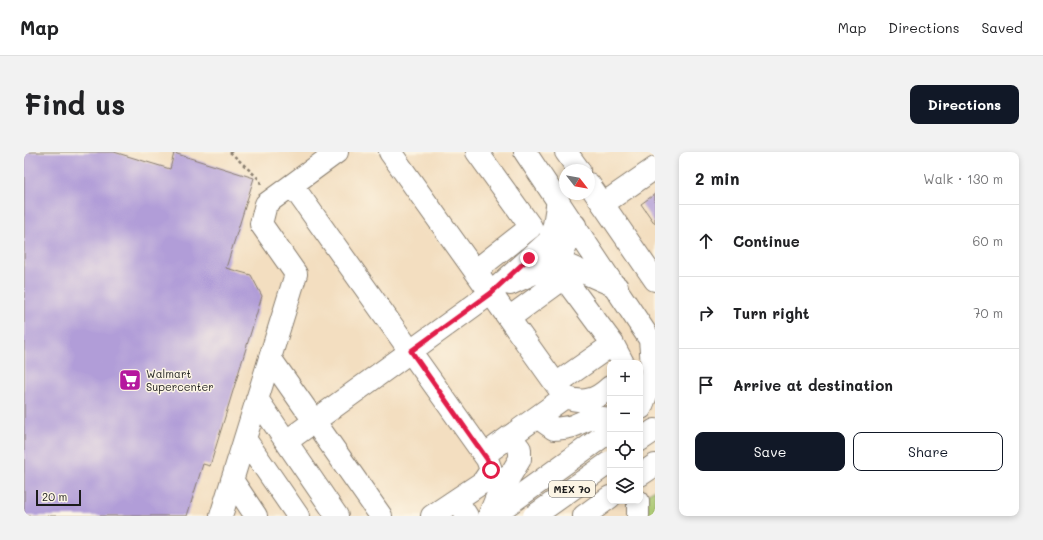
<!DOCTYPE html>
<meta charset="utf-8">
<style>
body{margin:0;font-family:Mali,sans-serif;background:#f2f2f2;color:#202124}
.controls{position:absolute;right:12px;bottom:12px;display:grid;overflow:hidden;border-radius:8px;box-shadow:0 2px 6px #0003}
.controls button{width:36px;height:36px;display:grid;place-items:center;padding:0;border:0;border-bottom:1px solid #e0e0e0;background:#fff;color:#202124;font:20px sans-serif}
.compass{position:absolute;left:535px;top:12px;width:36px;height:36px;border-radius:50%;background:#fff;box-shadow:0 2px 6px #0003;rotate:121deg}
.scale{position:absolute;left:12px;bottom:10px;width:45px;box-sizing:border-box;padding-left:4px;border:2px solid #1c1c1c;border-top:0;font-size:11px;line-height:14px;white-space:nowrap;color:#1c1c1c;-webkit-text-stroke:3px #fcf5e5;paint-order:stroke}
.stop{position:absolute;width:12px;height:12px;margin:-9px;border:3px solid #e11d48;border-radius:50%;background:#fff}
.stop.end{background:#e11d48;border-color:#fff;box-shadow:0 1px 4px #0008}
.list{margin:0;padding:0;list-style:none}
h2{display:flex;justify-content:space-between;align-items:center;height:52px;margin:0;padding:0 16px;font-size:17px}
h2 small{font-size:13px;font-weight:400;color:#757577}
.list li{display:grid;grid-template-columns:26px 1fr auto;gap:12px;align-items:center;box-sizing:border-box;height:72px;padding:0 16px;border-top:1px solid #e0e0e0}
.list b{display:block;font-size:15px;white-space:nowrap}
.list em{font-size:13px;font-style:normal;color:#757577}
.actions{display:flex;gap:8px;padding:12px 16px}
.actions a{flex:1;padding:9px 0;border:1px solid #111827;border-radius:8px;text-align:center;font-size:14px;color:#111827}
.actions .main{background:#111827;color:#fff}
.icon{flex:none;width:22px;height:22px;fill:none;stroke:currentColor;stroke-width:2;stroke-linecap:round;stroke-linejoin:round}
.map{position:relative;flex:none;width:631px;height:364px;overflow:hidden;border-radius:8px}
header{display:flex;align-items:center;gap:24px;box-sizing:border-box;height:56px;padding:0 20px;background:#fff;border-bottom:1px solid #e0e0e0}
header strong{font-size:19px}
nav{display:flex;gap:22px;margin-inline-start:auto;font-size:14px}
.intro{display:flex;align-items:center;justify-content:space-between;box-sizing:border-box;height:96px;padding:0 24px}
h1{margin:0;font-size:28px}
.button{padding:10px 18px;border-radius:8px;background:#111827;color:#fff;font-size:14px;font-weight:700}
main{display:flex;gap:24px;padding:0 24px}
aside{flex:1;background:#fff;border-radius:8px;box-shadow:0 2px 6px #0003}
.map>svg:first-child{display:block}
</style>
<header>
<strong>Map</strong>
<nav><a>Map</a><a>Directions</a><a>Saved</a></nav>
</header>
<div class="intro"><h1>Find us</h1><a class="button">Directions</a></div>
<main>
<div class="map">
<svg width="631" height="364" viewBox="0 0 631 364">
<rect width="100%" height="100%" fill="#fcf5e5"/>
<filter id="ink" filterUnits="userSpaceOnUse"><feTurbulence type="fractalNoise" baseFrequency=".025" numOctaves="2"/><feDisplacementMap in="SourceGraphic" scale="8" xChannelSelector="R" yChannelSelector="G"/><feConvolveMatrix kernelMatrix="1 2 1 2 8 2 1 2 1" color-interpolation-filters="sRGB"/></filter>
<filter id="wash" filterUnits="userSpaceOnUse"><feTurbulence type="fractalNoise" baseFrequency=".012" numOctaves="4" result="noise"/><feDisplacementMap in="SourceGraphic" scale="16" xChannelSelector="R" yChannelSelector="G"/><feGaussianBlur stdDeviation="0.9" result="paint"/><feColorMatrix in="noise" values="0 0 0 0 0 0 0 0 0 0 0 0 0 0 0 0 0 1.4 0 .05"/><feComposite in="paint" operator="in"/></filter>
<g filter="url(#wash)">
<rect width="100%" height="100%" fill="#f3dec0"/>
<!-- green -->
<path fill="#a7c66e" stroke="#627145" d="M 631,337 L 631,364 L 621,364 L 623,342 Z"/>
<g id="blocks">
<!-- building -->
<path fill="#b19dd8" d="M 0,0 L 90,0 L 146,17 L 150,1 L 230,26 L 202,116 L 227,123 L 238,144 L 186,314 L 179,312 L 163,364 L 0,364 Z
M 631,42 L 631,72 L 617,52 Z"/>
</g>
</g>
<g filter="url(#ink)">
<use href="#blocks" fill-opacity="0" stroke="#887d6e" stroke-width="1"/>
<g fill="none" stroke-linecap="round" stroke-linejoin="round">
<!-- minor casing -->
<g stroke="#887d6e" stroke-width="24">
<path id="minor" d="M 366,0 L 541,245 C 560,252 572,248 586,235
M 268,33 L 463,307 L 467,318 L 459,330 L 408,364
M 579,52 L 631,16
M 534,113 L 551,73
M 451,119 L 507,75 L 453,0
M 486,132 L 528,113 L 545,114 L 593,135
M 485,166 L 540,126 L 589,192 L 599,211
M 246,206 L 357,364
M 532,232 L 589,192
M 233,247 L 313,364
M 513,265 L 530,277 C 536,276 543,276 549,274 C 563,268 571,262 586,268
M 221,287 L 274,364
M 263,289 L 467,141 L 525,89 L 530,73 L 534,48
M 460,303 L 541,245
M 208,328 L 232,364
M 433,348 L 443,364
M 197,364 L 272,122 L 237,72 L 242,52 L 313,0
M 465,364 L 472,347 L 496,307 L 496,297 L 486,284"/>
</g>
<!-- major casing -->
<g stroke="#887d6e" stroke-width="24">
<path id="major" d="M 501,0 L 631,195
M 542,0 L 555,18
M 565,32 L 631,128
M 617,256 C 629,227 629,219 626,188
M 614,349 L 614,364
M 468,364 L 586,279"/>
</g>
<!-- highway casing -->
<g stroke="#887d6e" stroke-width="24">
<path id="highway" d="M 616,288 L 631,278
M 616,323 L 631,313
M 560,364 L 586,345"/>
</g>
<!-- path -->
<path stroke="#887d6e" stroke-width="2.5" stroke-dasharray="3 3" stroke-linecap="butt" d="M 206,0 L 236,28 L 237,34"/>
<!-- minor -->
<use href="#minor" stroke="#fff" stroke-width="22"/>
<!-- major -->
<use href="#major" stroke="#fff" stroke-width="22"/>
<!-- highway -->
<use href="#highway" stroke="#fff" stroke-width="22"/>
<!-- highway-bridge casing -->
<g stroke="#887d6e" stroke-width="24" stroke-linecap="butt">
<path id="highway-bridge" d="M 510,364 L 586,310"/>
</g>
<!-- highway-bridge -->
<use href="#highway-bridge" stroke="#fff" stroke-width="22"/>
</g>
</g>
<g fill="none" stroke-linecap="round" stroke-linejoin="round" filter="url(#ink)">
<!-- route -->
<path stroke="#e11d48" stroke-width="5" d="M 467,318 L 463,307 L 387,199 L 467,141 L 505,106"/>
</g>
<!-- icons -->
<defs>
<g id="supermarket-square" transform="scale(1.15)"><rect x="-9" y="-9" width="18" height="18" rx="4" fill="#b5179e" stroke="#fcf5e5"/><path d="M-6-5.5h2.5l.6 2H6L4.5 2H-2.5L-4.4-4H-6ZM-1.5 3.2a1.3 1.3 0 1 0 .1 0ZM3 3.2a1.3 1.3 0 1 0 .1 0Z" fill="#fff"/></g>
</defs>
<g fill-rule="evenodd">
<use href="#supermarket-square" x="106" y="228"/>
</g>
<g text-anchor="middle" stroke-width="3" stroke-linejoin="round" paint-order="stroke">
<!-- shield labels -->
<rect fill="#fcf5e5" stroke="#5f5d58" stroke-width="1" x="525" y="329" width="46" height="16" rx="3"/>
<g font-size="10" font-weight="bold" fill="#1c1c1c">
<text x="548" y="341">MEX 70</text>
</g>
<!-- poi labels -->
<g font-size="11" fill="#1c1c1c" stroke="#fcf5e5" text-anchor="start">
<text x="122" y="226">Walmart<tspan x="122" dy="13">Supercenter</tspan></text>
</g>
</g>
</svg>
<div class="controls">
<button>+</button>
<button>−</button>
<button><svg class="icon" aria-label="locate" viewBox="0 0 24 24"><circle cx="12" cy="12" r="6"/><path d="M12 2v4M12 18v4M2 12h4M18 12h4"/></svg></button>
<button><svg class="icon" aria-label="layers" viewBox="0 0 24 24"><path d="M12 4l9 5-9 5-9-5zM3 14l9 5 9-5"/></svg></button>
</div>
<svg class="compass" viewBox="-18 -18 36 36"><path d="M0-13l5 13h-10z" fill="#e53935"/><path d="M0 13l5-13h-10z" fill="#757577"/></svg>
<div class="scale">20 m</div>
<div class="stop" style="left:467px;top:318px"></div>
<div class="stop end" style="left:505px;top:106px"></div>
</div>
<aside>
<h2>2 min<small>Walk · 130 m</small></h2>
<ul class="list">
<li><svg class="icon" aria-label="ahead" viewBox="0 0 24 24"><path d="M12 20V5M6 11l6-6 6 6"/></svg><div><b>Continue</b></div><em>60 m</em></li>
<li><svg class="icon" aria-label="right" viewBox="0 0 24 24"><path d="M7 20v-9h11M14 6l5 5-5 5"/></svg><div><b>Turn right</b></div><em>70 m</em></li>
<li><svg class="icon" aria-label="arrive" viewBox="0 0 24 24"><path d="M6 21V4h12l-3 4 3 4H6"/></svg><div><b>Arrive at destination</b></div></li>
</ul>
<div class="actions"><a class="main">Save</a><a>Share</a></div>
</aside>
</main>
